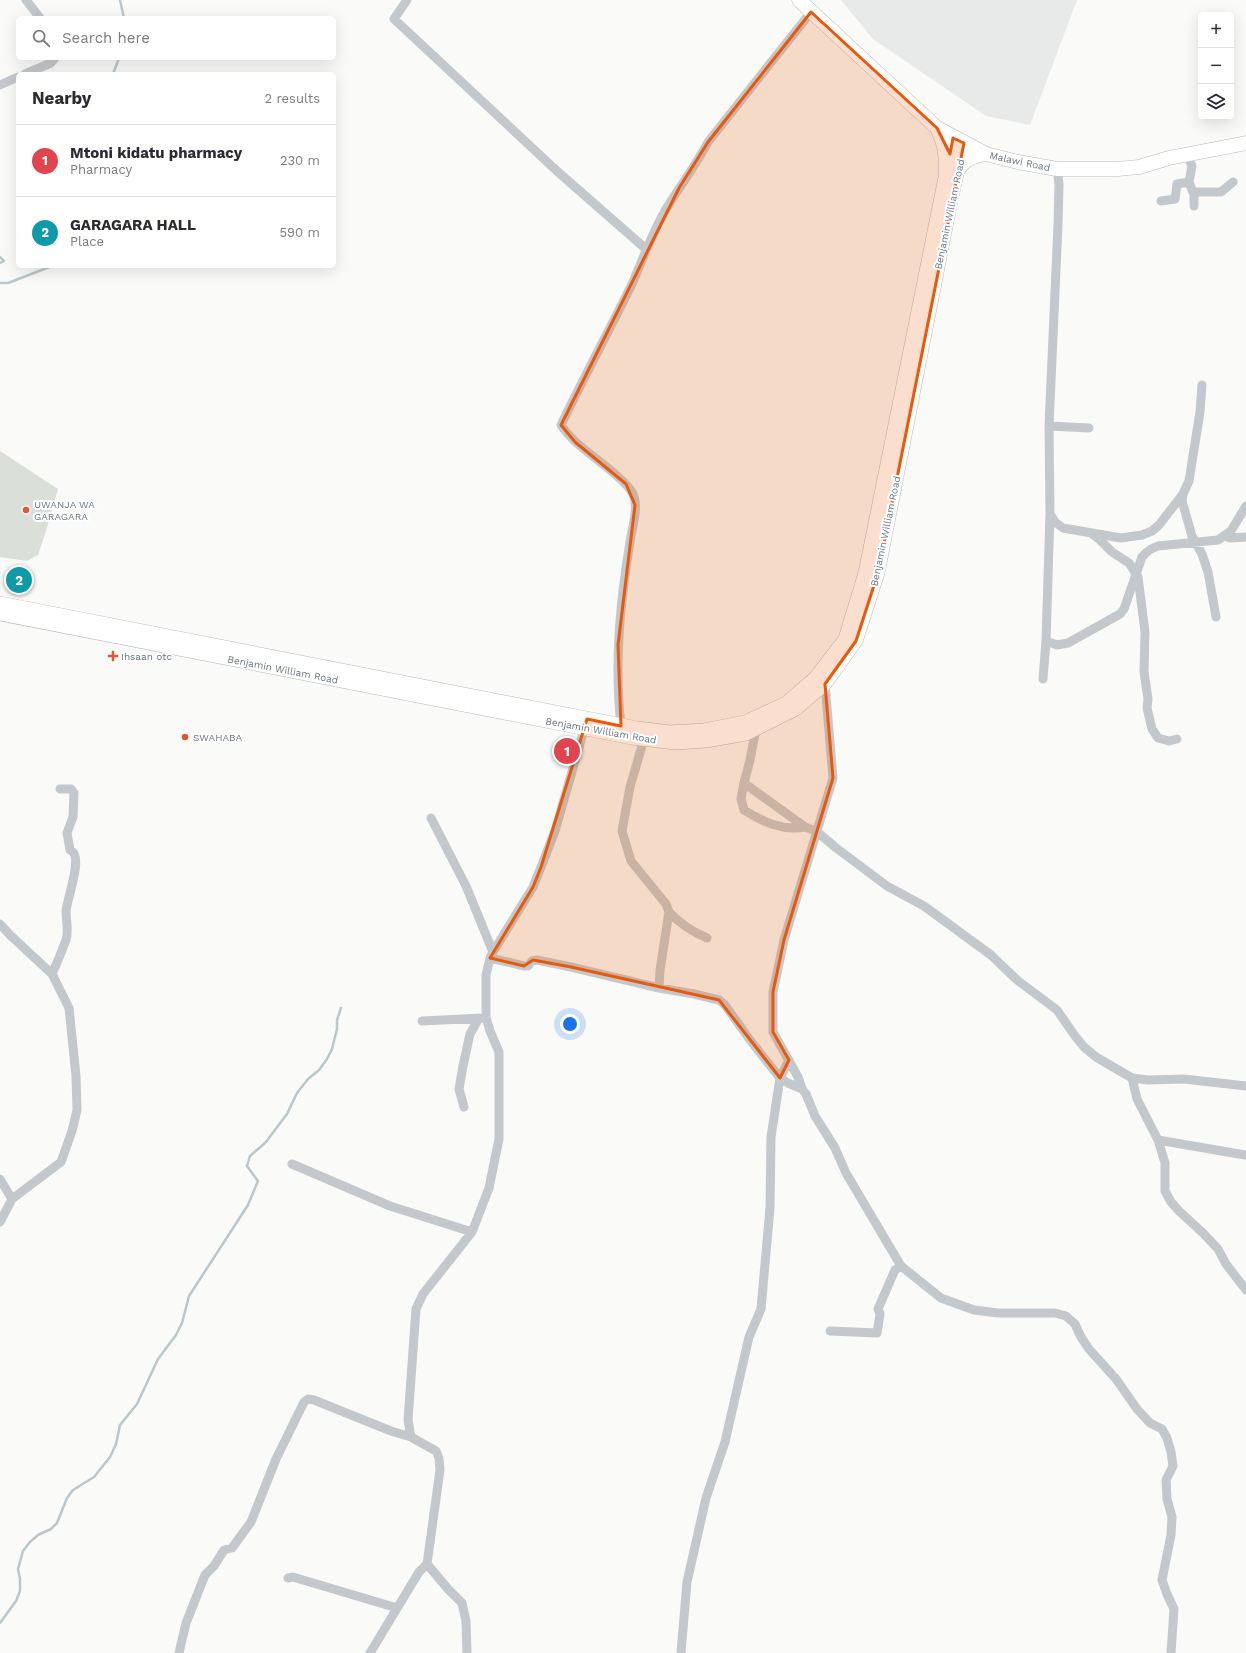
<!DOCTYPE html>
<meta charset="utf-8">
<style>
body{margin:0;font-family:"Work Sans",sans-serif;background:#f2f2f3;color:#2b2b33}
.controls{position:absolute;right:12px;top:12px;display:grid;overflow:hidden;border-radius:6px;box-shadow:0 4px 16px #0002}
.controls button{width:36px;height:36px;display:grid;place-items:center;padding:0;border:0;border-bottom:1px solid #e1e1e2;background:#fff;color:#2b2b33;font:20px sans-serif}
.you{position:absolute;left:570px;top:1024px;width:14px;height:14px;margin:-10px;border:3px solid #fff;border-radius:50%;background:#1a73e8;box-shadow:0 0 0 6px #1a73e833}
.badge{display:grid;place-items:center;width:26px;height:26px;border-radius:50%;background:#e4572e;color:#fff;font-size:13px;font-weight:700}
.pin{position:absolute;translate:-50% -50%;border:2px solid #fff;box-shadow:0 1px 4px #0006}
.list{margin:0;padding:0;list-style:none}
h2{display:flex;justify-content:space-between;align-items:center;height:52px;margin:0;padding:0 16px;font-size:17px}
h2 small{font-size:13px;font-weight:400;color:#7c7c81}
.list li{display:grid;grid-template-columns:26px 1fr auto;gap:12px;align-items:center;box-sizing:border-box;height:72px;padding:0 16px;border-top:1px solid #e1e1e2}
.list b{display:block;font-size:15px;white-space:nowrap}
.list p{margin:0;font-size:13px;white-space:nowrap;color:#7c7c81}
.list em{font-size:13px;font-style:normal;color:#7c7c81}
.icon{flex:none;width:22px;height:22px;fill:none;stroke:currentColor;stroke-width:2;stroke-linecap:round;stroke-linejoin:round}
.map{position:relative;flex:none;width:1246px;height:1653px;overflow:hidden}
.search{position:absolute;background:#fff;box-shadow:0 4px 16px #0002;left:16px;top:16px;width:320px;height:44px;display:flex;align-items:center;gap:10px;box-sizing:border-box;padding:0 14px;border-radius:6px;color:#7c7c81;font-size:15px}
.panel{position:absolute;background:#fff;box-shadow:0 4px 16px #0002;left:16px;top:72px;width:320px;height:196px;border-radius:6px}
.map>svg:first-child{display:block}
</style>
<div class="map">
<svg width="1246" height="1653" viewBox="0 0 1246 1653">
<rect width="100%" height="100%" fill="#fafaf8"/>
<!-- built -->
<path fill="#e8e9e9" d="M 841,0 L 1077,0 L 1030,125 L 986,116 L 873,39 Z"/>
<!-- green -->
<path fill="#dadfd7" d="M 0,451 L 58,489 L 46,531 L 38,555 L 27,561 L 0,557 Z"/>
<g fill="none" stroke-linecap="round" stroke-linejoin="round">
<!-- stream -->
<path stroke="#bbc7cb" stroke-width="2.5" d="M 120,0 L 124,18
M 113,74 L 119,58
M 0,257 L 4,261 L 0,263
M 0,283 L 8,283 L 52,266
M 0,1623 L 16,1601 L 20,1591 L 20,1579 L 18,1569 L 23,1551 L 30,1542 L 38,1535 L 51,1529 L 57,1523 L 67,1498 L 73,1490 L 94,1477 L 110,1457 L 116,1444 L 120,1425 L 137,1404 L 158,1359 L 176,1335 L 182,1323 L 189,1296 L 248,1205 L 258,1181 L 247,1166 L 250,1156 L 266,1142 L 287,1114 L 297,1093 L 308,1079 L 319,1070 L 327,1059 L 332,1049 L 337,1029 L 337,1020 L 341,1008"/>
<!-- secondary casing -->
<g stroke="#b3babf" stroke-width="14">
<path id="secondary" d="M 0,603 L 637,728 L 670,732 L 704,730 L 745,722 L 786,703 L 815,678 L 845,639 L 865,573 L 953,138
M 0,614 L 632,738 L 676,743 L 706,741 L 746,734 L 796,709 L 825,684 L 856,641 L 878,573 L 952,196 L 964,143"/>
</g>
<!-- primary casing -->
<g stroke="#b5babe" stroke-width="15">
<path id="primary" d="M 799,0 L 937,128 L 986,154 L 1018,162 L 1057,169 L 1118,169 L 1139,167 L 1169,158 L 1246,143
M 937,128 C 945,144 946,154 946,172
M 957,171 C 966,158 971,157 986,154"/>
</g>
<!-- street -->
<path stroke="#c3c8cc" stroke-width="9" d="M 26,0 L 40,18
M 407,0 L 394,19 L 558,172 L 646,249
M 25,74 L 51,63 L 55,58
M 0,85 L 18,77
M 1187,155 L 1192,166 L 1189,182 L 1194,195 L 1194,206
M 1193,192 L 1221,192 L 1233,182
M 1161,201 L 1175,199 L 1177,184 L 1189,182
M 1202,385 L 1200,412 L 1189,481 L 1183,494 L 1182,501 L 1192,536 L 1202,554 L 1208,572 L 1216,617
M 1049,426 L 1089,428
M 1050,514 L 1055,522 L 1063,528 L 1121,538 L 1142,535 L 1152,531 L 1159,525 L 1183,494
M 1091,533 L 1098,538 L 1112,552 L 1129,563 L 1138,577 L 1145,632 L 1144,672 L 1148,699 L 1147,708 L 1152,729 L 1158,738 L 1169,741 L 1177,739
M 1225,536 L 1230,538 L 1246,537
M 1046,641 L 1057,645 L 1068,643 L 1120,614 L 1124,609 L 1142,557 C 1147,551 1151,548 1158,546 L 1218,540 L 1231,531 L 1246,506
M 1043,679 L 1046,641 L 1050,514 L 1049,426 L 1058,225 L 1059,184 L 1057,169
M 621,726 C 614,663 620,604 630,542 C 632,528 639,507 633,494 C 629,486 623,481 617,476 C 599,459 575,446 561,425 C 584,377 609,331 632,284 C 643,259 652,233 666,209 C 680,186 696,165 708,142 L 811,12
M 754,726 L 756,729 L 750,760 L 744,783 L 805,827 L 816,831 L 835,847 L 887,886 L 924,906 L 991,955 L 1017,980 L 1057,1010 L 1075,1036 L 1084,1047 L 1096,1057 L 1132,1078 L 1148,1080 L 1184,1079 L 1246,1086
M 644,739 L 630,787 L 622,831 L 631,861 L 666,904 L 669,912 L 660,970 L 659,988
M 744,783 L 741,799 L 744,810 C 763,822 782,831 805,827
M 431,818 L 466,886 L 493,952
M 669,912 C 680,924 693,932 707,938
M 0,924 L 10,935 L 52,974 L 69,1008 L 76,1076 L 77,1110 L 72,1131 L 61,1162 L 12,1199 L 0,1222
M 490,958 L 524,966 L 528,966 L 532,961 L 537,960 L 571,967 L 659,988 L 694,994 L 719,1000 L 725,1005 L 750,1040 L 780,1078 L 771,1137 L 770,1208 L 761,1309 L 749,1337 L 725,1442 L 706,1498 L 687,1582 L 681,1653
M 52,974 C 57,963 62,951 66,940 C 69,931 66,920 66,912 C 66,900 85,855 70,850 L 67,833 L 73,817 L 74,793 L 71,789 L 60,789
M 422,1021 L 483,1018
M 789,1060 L 780,1078 L 788,1083 L 802,1089 L 806,1094 L 815,1116 L 835,1148 L 846,1173 L 901,1266 L 941,1298 L 974,1310 L 998,1313 L 1055,1313 L 1066,1316 L 1075,1324 L 1081,1337 L 1089,1349 L 1116,1379 L 1137,1409 L 1150,1423 L 1162,1429 L 1167,1438 L 1171,1452 L 1173,1466 L 1166,1480 L 1167,1499 L 1172,1517 L 1171,1535 L 1162,1580 L 1167,1594 L 1174,1609 L 1171,1653
M 1132,1078 L 1137,1099 L 1158,1140 L 1165,1163 L 1165,1191 L 1171,1202 L 1179,1211 L 1203,1233 L 1218,1249 L 1226,1264 L 1246,1290
M 802,1089 L 798,1077 L 773,1032 L 773,992 L 784,940 L 833,778 L 825,684
M 464,1107 L 459,1089 L 463,1066 L 470,1034 L 479,1018
M 1158,1140 L 1245,1155
M 292,1164 L 390,1206 L 472,1232
M 0,1179 L 12,1199
M 830,1331 L 877,1333 L 880,1314 L 878,1309 L 895,1270 L 901,1266
M 288,1578 L 293,1577 L 397,1608
M 179,1653 L 186,1623 L 205,1575 L 214,1566 L 224,1550 L 232,1548 L 251,1522 L 276,1459 L 304,1402 L 308,1399 L 314,1400 L 391,1431 L 411,1437
M 370,1653 L 419,1572 L 427,1564
M 467,1653 L 466,1621 L 462,1603 L 448,1589 L 427,1564 L 440,1470 L 439,1458 L 436,1451 L 411,1437 L 408,1420 L 416,1309 L 423,1294 L 472,1232 L 489,1188 L 499,1139 L 499,1052 L 490,1031 L 486,1017 L 486,975 L 490,958 L 493,952 L 533,887 L 541,867 L 555,831 L 586,723"/>
<!-- secondary -->
<use href="#secondary" stroke="#fff" stroke-width="13"/>
<!-- primary -->
<use href="#primary" stroke="#fff" stroke-width="14"/>
</g>
<!-- marked area -->
<path fill="#e8590c" fill-opacity="0.2" stroke="#e8590c" stroke-width="3" stroke-linejoin="round" d="M 811,12 L 937,128 L 950,154 L 953,138 L 964,143 L 878,573 L 856,641 L 825,684 L 833,778 L 784,940 L 773,992 L 773,1032 L 789,1060 L 780,1078 L 719,1000 L 571,967 L 533,960 L 524,966 L 490,958 L 533,887 L 541,867 L 587,719 L 621,726 L 618,645 L 635,505 L 626,484 L 575,442 L 561,425 L 679,188 L 708,142 Z"/>
<!-- markers -->
<g fill="#e4572e" stroke="#fff" stroke-width="1.5">
<circle cx="26" cy="510" r="4"/>
<path d="M111 650h4v4h4v4h-4v4h-4v-4h-4v-4h4z"/>
<circle cx="185" cy="737" r="4"/>
</g>
<g text-anchor="middle" stroke-width="4" stroke-linejoin="round" paint-order="stroke">
<!-- street labels -->
<g font-size="10" fill="#657683" stroke="#fff">
<text transform="translate(1020 161) rotate(12)" y="4">Malawi Road</text>
<text transform="translate(949 214) rotate(-78)" y="4">Benjamin William Road</text>
<text transform="translate(885 531) rotate(-78)" y="4">Benjamin William Road</text>
<text transform="translate(283 669) rotate(11)" y="4">Benjamin William Road</text>
<text transform="translate(601 730) rotate(10)" y="4">Benjamin William Road</text>
</g>
<!-- poi labels -->
<g font-size="10" fill="#657683" stroke="#fff" text-anchor="start">
<text x="34" y="508">UWANJA WA<tspan x="34" dy="12">GARAGARA</tspan></text>
<text x="121" y="660">Ihsaan otc</text>
<text x="193" y="741">SWAHABA</text>
</g>
</g>
</svg>
<div class="controls">
<button>+</button>
<button>−</button>
<button><svg class="icon" aria-label="layers" viewBox="0 0 24 24"><path d="M12 4l9 5-9 5-9-5zM3 14l9 5 9-5"/></svg></button>
</div>
<div class="you"></div>
<div class="pin badge" style="left:567px;top:751px;background:#e0444e">1</div>
<div class="pin badge" style="left:19px;top:580px;background:#0f9aa8">2</div>
<div class="search"><svg class="icon" aria-label="search" viewBox="0 0 24 24"><circle cx="10" cy="10" r="6"/><path d="M15 15l6 6"/></svg>Search here</div>
<section class="panel">
<h2>Nearby<small>2 results</small></h2>
<ul class="list">
<li><span class="badge" style="background:#e0444e">1</span><div><b>Mtoni kidatu pharmacy</b><p>Pharmacy</p></div><em>230 m</em></li>
<li><span class="badge" style="background:#0f9aa8">2</span><div><b>GARAGARA HALL</b><p>Place</p></div><em>590 m</em></li>
</ul>
</section>
</div>
